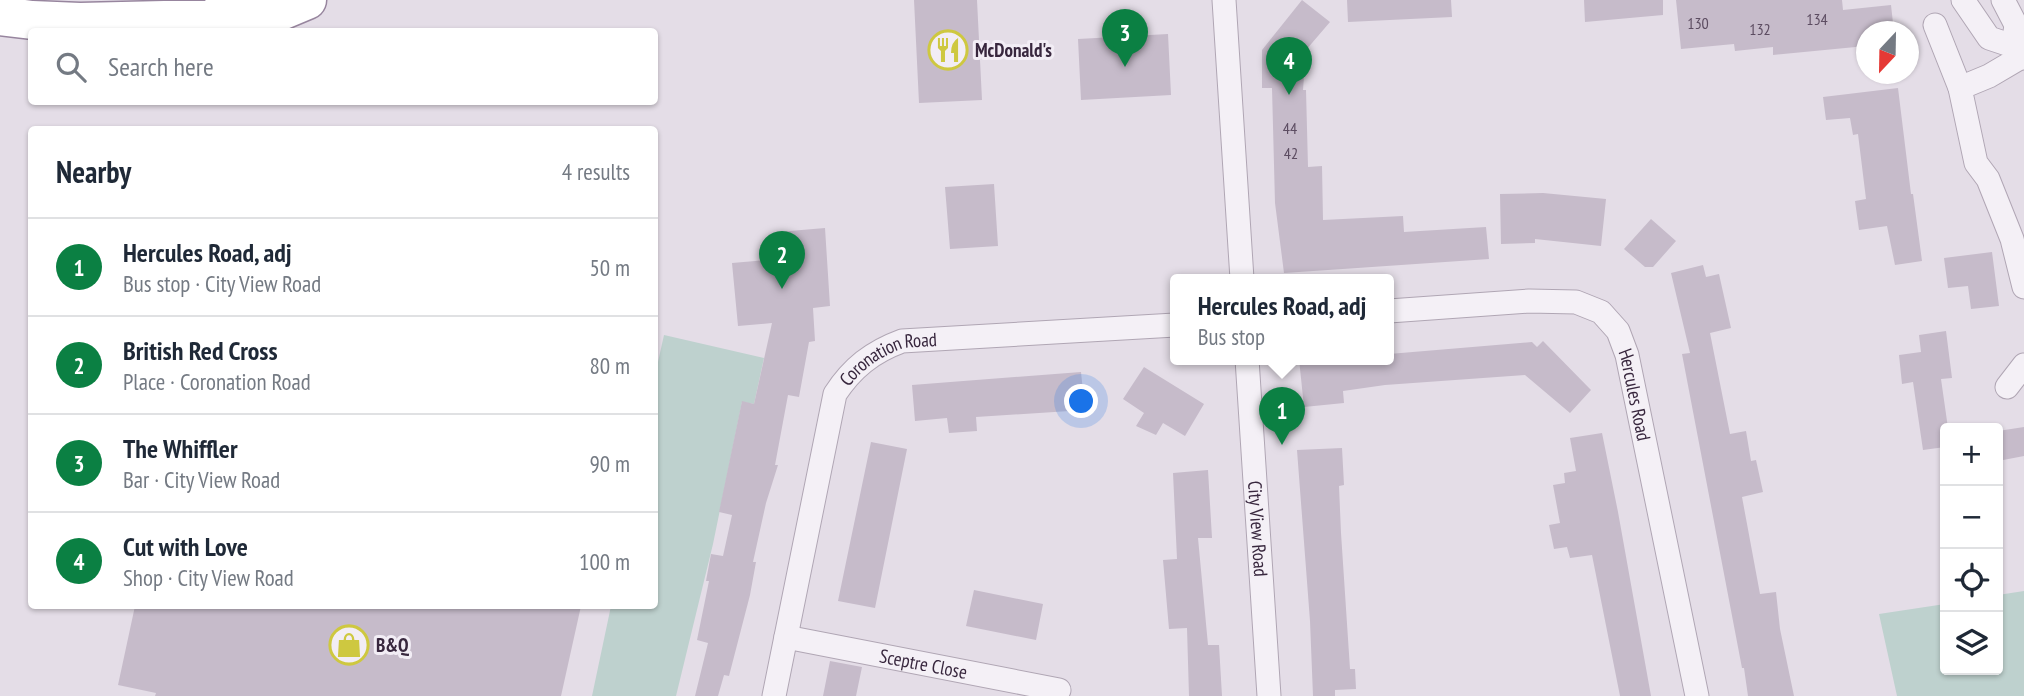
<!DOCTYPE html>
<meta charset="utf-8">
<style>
body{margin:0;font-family:"PT Sans Narrow",sans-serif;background:#f6f6f7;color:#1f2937}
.controls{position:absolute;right:21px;bottom:21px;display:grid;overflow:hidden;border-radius:7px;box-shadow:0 2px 5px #0004}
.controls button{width:63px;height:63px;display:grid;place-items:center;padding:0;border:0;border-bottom:2px solid #e0e1e3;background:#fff;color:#1f2937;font:35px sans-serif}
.compass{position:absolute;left:1856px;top:21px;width:63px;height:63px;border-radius:50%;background:#fff;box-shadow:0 2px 5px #0004;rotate:202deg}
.you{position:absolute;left:1082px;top:402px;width:24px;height:24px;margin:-18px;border:5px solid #fff;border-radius:50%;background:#1a73e8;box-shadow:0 0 0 10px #1a73e833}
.badge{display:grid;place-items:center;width:46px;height:46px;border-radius:50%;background:#0b8043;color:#fff;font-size:23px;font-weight:700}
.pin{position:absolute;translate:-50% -58px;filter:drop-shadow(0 2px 4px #0008)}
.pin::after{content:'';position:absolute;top:37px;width:24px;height:21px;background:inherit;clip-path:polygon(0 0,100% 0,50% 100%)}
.popup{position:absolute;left:1170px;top:274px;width:224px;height:91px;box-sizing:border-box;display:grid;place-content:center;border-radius:7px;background:#fff;filter:drop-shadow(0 2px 5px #0005);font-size:23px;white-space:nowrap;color:#747a83}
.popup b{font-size:26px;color:#1f2937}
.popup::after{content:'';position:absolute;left:50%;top:100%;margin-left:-14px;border:14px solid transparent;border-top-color:#fff}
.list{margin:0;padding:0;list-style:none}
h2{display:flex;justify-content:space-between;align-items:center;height:91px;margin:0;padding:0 28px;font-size:30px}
h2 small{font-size:23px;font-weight:400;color:#747a83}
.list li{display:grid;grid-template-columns:46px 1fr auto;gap:21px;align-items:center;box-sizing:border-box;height:98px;padding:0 28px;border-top:2px solid #e0e1e3}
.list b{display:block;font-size:26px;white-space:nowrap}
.list p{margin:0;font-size:23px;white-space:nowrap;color:#747a83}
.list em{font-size:23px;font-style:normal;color:#747a83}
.icon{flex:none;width:38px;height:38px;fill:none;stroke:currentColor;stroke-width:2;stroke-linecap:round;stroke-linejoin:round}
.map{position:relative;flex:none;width:2024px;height:696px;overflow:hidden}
.search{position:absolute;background:#fff;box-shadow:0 2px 5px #0004;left:28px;top:28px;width:630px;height:77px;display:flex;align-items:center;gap:18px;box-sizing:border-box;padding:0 24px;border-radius:7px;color:#747a83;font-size:26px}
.panel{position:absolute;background:#fff;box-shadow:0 2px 5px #0004;left:28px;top:126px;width:630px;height:483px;border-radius:7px}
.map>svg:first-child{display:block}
</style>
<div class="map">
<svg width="2024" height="696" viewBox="0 0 2024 696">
<rect width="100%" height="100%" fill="#e4dde7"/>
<!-- green -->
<path fill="#bed1ce" d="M 664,335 L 764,358 L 754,404 L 742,402 L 713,544 L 676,696 L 592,696 L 611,606 L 654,606 L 654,380 Z
M 2024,591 L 2024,696 L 1897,696 L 1879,614 L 1945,604 L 1945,670 L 1998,670 L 1998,595 Z"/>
<!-- building -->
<path fill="#c6bbca" d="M 914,0 L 977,0 L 982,100 L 919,103 Z
M 1302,0 L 1330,22 L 1306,50 L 1303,90 L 1306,90 L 1308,167 L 1322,166 L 1323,220 L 1403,216 L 1404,232 L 1486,227 L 1489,259 L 1284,273 L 1275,203 L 1272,88 L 1262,88 L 1262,50 Z
M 1347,0 L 1451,0 L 1452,17 L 1348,22 Z
M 1584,0 L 1663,0 L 1663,15 L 1585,22 Z
M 1676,0 L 1842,0 L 1843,10 L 1891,5 L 1894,32 L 1866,32 L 1866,46 L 1773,55 L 1773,47 L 1735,51 L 1734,44 L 1681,49 Z
M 1168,34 L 1171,95 L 1081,100 L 1078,39 Z
M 1898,88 L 1911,194 L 1913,194 L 1922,261 L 1895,265 L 1887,226 L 1859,230 L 1855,201 L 1866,199 L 1858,134 L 1853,135 L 1850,118 L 1826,120 L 1823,97 Z
M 994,184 L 998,246 L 950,249 L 945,187 Z
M 1543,193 L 1606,199 L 1601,246 L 1535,239 L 1535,243 L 1501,244 L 1500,194 Z
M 1651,219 L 1676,241 L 1653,267 L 1645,267 L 1624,249 Z
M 825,228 L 830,306 L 813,308 L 815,341 L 809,342 L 799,397 L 788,395 L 775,465 L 778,465 L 766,503 L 753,562 L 756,562 L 750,595 L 729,676 L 724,675 L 718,696 L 695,696 L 708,643 L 697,640 L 709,581 L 706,581 L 711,554 L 723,556 L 732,515 L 719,512 L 742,401 L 754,404 L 772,323 L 738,326 L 732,263 L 780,259 L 778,232 Z
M 1992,252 L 1999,306 L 1971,309 L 1968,286 L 1948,288 L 1944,258 Z
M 1703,265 L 1706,277 L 1719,274 L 1731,328 L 1710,333 L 1730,434 L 1746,431 L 1751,461 L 1756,460 L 1763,492 L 1742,497 L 1760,594 L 1776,592 L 1780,629 L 1794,696 L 1748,696 L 1744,668 L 1742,668 L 1682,354 L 1690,353 L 1671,273 Z
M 1946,331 L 1952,378 L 1941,379 L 1948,428 L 1945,428 L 1945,447 L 1923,450 L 1913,382 L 1902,384 L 1899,355 L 1921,352 L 1919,335 Z
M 1543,341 L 1591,390 L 1570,413 L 1525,375 L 1385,385 L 1343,391 L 1344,403 L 1304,407 L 1299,359 L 1389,359 L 1389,354 L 1532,342 L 1537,347 Z
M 1144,367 L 1204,404 L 1185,436 L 1163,423 L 1156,435 L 1136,426 L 1144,413 L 1123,399 Z
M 1081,372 L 1085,410 L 976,417 L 977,431 L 949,433 L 947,418 L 915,421 L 912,385 Z
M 2024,427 L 2024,456 L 1998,461 L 1998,431 Z
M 1602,433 L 1618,512 L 1651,696 L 1620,696 L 1592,555 L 1570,558 L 1567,547 L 1554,549 L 1549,525 L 1560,523 L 1553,485 L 1565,483 L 1564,473 L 1576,471 L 1570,438 Z
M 871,442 L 907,449 L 875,608 L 838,601 Z
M 1342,448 L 1344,485 L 1339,486 L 1341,533 L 1350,669 L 1355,669 L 1356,689 L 1335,690 L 1335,696 L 1313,696 L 1310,621 L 1297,450 Z
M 1208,470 L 1212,538 L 1198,538 L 1208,645 L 1219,645 L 1222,696 L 1189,696 L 1187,628 L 1169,629 L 1163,560 L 1177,559 L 1173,473 Z
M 974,590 L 1043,604 L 1036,640 L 966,626 Z
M 135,606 L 581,606 L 561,696 L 155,696 L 156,693 L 118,685 Z
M 830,661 L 862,667 L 856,696 L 823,696 Z"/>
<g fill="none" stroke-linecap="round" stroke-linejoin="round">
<!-- minor casing -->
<g stroke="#b0a6b4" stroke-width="25">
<g id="minor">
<path d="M 1224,0 L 1242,279"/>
<path d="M 1963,0 L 1989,38 L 2013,46 L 2024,58"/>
<path d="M 2003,0 L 2016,25 L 2013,46"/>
<path d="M 1935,25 L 1960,88"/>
<path d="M 2023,56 L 1989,76 L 1960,88 L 1976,163 L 1988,179 L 2012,239 L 2024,287"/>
<path id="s1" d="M 1389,311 L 1529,301 L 1576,302 L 1601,312 L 1618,331 L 1627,355 L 1697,696"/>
<path id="s2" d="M 1247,359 L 1269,696"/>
<path d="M 2007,387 L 2024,365"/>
<path id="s3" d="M 786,637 L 1059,690"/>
<path id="s4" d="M 774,696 L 835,394 C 852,368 872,352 902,341 L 1175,325"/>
</g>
</g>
<!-- trunk casing -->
<g stroke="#97859e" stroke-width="41">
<path id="trunk" d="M 0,16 L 32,20 L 80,22 L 207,19 L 276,13 L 307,0"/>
</g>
<!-- minor -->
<use href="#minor" stroke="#f4f0f6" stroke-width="23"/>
<!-- trunk -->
<use href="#trunk" stroke="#fff" stroke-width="38"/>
</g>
<!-- icons -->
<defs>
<g id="restaurant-ring" transform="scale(2.0125)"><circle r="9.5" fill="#f2edf5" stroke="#cec840" stroke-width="1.5"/><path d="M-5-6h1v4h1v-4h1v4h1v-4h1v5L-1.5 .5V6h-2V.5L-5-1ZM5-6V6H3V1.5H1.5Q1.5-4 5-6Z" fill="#cec840"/></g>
<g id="shop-ring" transform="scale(2.0125)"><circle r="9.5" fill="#f2edf5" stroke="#cec840" stroke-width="1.5"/><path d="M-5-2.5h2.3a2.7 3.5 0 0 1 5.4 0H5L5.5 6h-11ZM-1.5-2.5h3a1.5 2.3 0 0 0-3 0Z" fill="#cec840"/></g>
</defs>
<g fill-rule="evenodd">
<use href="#restaurant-ring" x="948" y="50"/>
<use href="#shop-ring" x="349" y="645"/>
</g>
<g text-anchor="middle" stroke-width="6" stroke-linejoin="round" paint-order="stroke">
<!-- number labels -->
<g font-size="16" fill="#5c4c61">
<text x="1817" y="25">134</text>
<text x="1698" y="29">130</text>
<text x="1760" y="35">132</text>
<text x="1290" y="134">44</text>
<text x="1291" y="159">42</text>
</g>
<!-- poi labels -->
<g font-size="19" font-weight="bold" fill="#38273e" stroke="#f2edf5" text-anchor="start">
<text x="975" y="57">McDonald's</text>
<text x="376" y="652">B&amp;Q</text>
</g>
<!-- street labels -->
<g font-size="19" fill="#38273e" stroke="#f2edf5">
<text dy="7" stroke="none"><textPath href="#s4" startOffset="376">Coronation Road</textPath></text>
<text dy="7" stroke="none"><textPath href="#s1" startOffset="306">Hercules Road</textPath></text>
<text dy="7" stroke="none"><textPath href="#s2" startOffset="170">City View Road</textPath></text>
<text dy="7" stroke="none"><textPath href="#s3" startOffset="140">Sceptre Close</textPath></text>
</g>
</g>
</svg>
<div class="controls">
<button>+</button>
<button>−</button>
<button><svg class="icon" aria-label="locate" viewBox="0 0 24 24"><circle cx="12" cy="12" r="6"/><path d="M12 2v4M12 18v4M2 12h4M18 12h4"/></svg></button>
<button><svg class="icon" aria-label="layers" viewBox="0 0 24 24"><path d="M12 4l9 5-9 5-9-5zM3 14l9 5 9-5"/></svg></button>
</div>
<svg class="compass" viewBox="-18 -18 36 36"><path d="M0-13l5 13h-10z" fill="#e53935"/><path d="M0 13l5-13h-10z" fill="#747a83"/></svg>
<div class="you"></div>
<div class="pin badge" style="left:1282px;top:445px">1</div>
<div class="popup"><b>Hercules Road, adj</b>Bus stop</div>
<div class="pin badge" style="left:782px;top:289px">2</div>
<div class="pin badge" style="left:1125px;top:67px">3</div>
<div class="pin badge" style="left:1289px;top:95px">4</div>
<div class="search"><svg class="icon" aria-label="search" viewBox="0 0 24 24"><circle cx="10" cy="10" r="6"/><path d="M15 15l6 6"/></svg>Search here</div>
<section class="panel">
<h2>Nearby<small>4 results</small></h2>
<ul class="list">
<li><span class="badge">1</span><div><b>Hercules Road, adj</b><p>Bus stop · City View Road</p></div><em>50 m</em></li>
<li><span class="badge">2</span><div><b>British Red Cross</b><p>Place · Coronation Road</p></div><em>80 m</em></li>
<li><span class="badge">3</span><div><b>The Whiffler</b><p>Bar · City View Road</p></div><em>90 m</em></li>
<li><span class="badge">4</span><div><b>Cut with Love</b><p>Shop · City View Road</p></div><em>100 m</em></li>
</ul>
</section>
</div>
